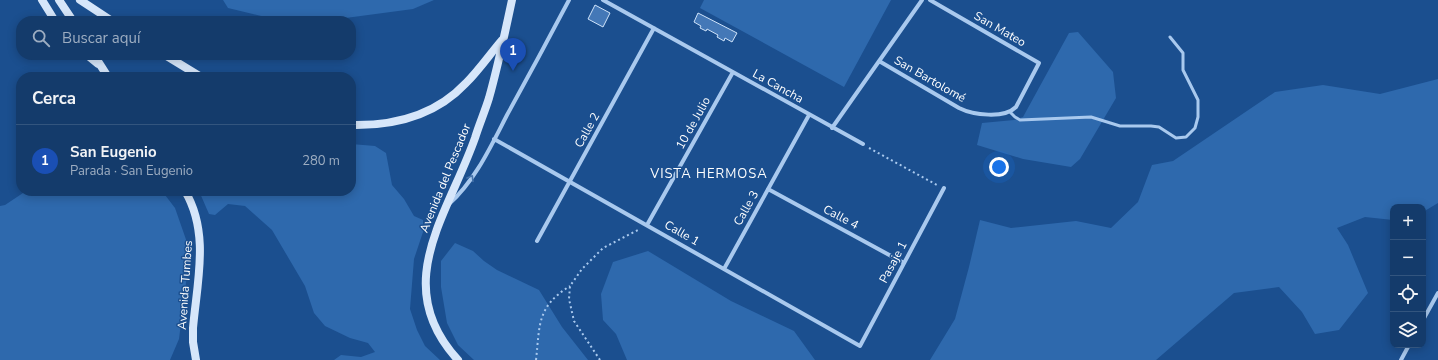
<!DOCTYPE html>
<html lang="es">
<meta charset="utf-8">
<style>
body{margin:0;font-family:"Nunito Sans",sans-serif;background:#1d4271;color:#f1f3f6}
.controls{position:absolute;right:12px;bottom:12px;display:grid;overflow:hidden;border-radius:8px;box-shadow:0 2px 10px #0003}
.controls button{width:36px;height:36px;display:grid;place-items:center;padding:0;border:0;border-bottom:1px solid #33557e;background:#143b6b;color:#f1f3f6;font:20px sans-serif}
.you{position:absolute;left:999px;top:167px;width:14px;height:14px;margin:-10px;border:3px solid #fff;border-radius:50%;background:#1a73e8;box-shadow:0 0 0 6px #1a73e833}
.badge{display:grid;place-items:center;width:26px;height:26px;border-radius:50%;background:#95b2f1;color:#fff;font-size:13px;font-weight:700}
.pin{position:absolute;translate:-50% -33px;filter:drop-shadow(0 1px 2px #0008)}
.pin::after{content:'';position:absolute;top:21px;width:14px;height:12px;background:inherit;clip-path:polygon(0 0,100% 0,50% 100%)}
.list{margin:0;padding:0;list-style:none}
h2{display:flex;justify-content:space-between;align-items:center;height:52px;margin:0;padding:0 16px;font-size:17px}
h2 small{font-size:13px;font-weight:400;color:#9dadc1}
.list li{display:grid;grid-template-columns:26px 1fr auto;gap:12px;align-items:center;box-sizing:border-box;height:72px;padding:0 16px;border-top:1px solid #33557e}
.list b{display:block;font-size:15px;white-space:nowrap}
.list p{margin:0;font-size:13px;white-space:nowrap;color:#9dadc1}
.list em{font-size:13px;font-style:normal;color:#9dadc1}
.icon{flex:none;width:22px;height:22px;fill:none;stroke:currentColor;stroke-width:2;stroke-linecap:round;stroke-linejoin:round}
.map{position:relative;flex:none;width:1438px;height:360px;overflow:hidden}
.search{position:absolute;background:#143b6b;box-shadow:0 2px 10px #0003;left:16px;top:16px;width:340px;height:44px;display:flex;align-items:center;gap:10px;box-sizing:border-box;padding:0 14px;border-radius:16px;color:#9dadc1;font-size:15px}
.panel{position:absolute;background:#143b6b;box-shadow:0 2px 10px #0003;left:16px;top:72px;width:340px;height:124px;border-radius:16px}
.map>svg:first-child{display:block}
</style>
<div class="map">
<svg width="1438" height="360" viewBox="0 0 1438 360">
<rect width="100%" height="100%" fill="#1b4f8f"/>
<!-- green -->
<path fill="#2e69ad" d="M 223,0 L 434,0 L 413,9 L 323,21 L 282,21 L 228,8 Z
M 704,0 L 891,0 L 844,87 L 700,8 Z
M 1078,32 L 1113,72 L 1116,98 L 1080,159 L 1071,167 L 1023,159 L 977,145 L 982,123 L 1014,120 L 1023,117 L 1069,33 Z
M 1438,79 L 1438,203 L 1423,212 L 1423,207 L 1393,207 L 1393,220 L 1365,217 L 1337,228 L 1348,245 L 1368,293 L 1339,330 L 1315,334 L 1302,312 L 1279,287 L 1234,293 L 1156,360 L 930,360 L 955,319 L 969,267 L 980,220 L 1011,228 L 1076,221 L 1111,228 L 1138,202 L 1152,165 L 1173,161 L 1275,92 L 1323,85 L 1380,94 Z
M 351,144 L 375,146 L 386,153 L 392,185 L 404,199 L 414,216 L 423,220 L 423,232 L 414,259 L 410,309 L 417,330 L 425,346 L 440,360 L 334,360 L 341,355 L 361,357 L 375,352 L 368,343 L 350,338 L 325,326 L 314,313 L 305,286 L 272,230 L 245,206 L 228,204 L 215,215 L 209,214 L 199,191 L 351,191 Z
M 26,191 L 162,191 L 175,208 L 190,251 L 179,339 L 170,360 L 0,360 L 0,206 L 5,205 Z
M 455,243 L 473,251 L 484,261 L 497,270 L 539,290 L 562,327 L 588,360 L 474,360 L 458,345 L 447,323 L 441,287 L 441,261 Z
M 648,251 L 731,301 L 794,331 L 815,360 L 627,360 L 616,334 L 603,320 L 601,294 L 613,262 Z"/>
<!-- building -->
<path fill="#4478b7" stroke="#cfe3fa" d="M 595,5 L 610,13 L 603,27 L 588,19 Z
M 698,13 L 737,33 L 732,42 L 725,38 L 724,41 L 717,37 L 718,35 L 707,29 L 706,31 L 700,28 L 701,26 L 694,22 Z"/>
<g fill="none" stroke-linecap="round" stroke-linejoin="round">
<!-- path -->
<path stroke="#a9c9ee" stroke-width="2" stroke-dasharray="2 3" stroke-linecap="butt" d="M 869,148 L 937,185
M 536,360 C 540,326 536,307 570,286
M 600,360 L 574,321 L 569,299 L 570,286 L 582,269 L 603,248 L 638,230"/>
<!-- lane -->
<path stroke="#a9c9ee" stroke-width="3" d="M 1010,112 L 1015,117 L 1020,120 L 1091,117 L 1120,126 L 1151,126 L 1159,127 L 1176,138 L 1186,137 L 1195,128 L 1198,117 L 1198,100 L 1183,70 L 1183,53 L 1170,37"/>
<!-- street -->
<path stroke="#a9c9ee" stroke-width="4" d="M 603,0 L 863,144
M 879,61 L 959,108 C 973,115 1004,119 1016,107 L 1039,63 L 930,0
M 832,128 L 922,0
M 494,139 L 860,346 L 944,188
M 768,189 L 904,263
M 449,204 C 475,181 491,146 507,115 C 528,77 549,38 569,0
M 647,225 L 733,72
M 537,241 L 654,28
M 724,269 L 809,115
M 1423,320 L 1438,293
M 1401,360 L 1409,345"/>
<!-- secondary -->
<path stroke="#d6e6fa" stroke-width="8" d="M 42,0 L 55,21
M 59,0 L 73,21
M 80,0 L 112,21
M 87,55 L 98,64
M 94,55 L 108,77
M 165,55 L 201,77
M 351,125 C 394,126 436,115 466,83 C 479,70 490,54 502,40
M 185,191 C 210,233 197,282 193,328 L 193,342 L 196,360
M 458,360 C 389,285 448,215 475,138 C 479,125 485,111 489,98 C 498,66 505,33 512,0"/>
</g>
<!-- one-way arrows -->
<defs><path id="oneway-chevron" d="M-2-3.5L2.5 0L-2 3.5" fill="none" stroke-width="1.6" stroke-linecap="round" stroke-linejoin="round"/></defs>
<use stroke="#4674ac" href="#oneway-chevron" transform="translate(471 178) rotate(-59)"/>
<g text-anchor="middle" stroke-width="3" stroke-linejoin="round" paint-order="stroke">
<!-- street labels -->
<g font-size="12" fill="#fff" stroke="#1b4f8f">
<text transform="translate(1000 29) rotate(30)" y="4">San Mateo</text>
<text transform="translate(930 79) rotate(30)" y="4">San Bartolomé</text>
<text transform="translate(778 86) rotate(29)" y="4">La Cancha</text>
<text transform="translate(693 123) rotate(-61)" y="4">10 de Julio</text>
<text transform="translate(587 130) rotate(-61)" y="4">Calle 2</text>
<text transform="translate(445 178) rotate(-68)" y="4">Avenida del Pescador</text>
<text transform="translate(746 208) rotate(-61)" y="4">Calle 3</text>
<text transform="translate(841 217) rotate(28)" y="4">Calle 4</text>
<text transform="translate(682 233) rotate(30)" y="4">Calle 1</text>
<text transform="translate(893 262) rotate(-62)" y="4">Pasaje 1</text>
<text transform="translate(185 285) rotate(-86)" y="4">Avenida Tumbes</text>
</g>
<!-- neighbourhood labels -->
<g font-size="13" letter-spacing="1" fill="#fff" stroke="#1b4f8f">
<text x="709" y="178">VISTA HERMOSA</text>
</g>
</g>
</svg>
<div class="controls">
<button>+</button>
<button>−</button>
<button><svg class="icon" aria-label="locate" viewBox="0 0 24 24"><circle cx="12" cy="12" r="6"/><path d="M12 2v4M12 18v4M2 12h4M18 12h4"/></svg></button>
<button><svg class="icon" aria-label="layers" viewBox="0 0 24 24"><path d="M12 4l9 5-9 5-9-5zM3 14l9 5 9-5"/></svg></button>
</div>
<div class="you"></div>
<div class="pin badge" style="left:513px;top:71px;background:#1a4fb4">1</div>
<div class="search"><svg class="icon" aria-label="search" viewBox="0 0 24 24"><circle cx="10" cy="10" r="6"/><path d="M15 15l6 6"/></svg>Buscar aquí</div>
<section class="panel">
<h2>Cerca<small></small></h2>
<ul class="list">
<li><span class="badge" style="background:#1a4fb4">1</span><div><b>San Eugenio</b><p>Parada · San Eugenio</p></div><em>280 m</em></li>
</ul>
</section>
</div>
